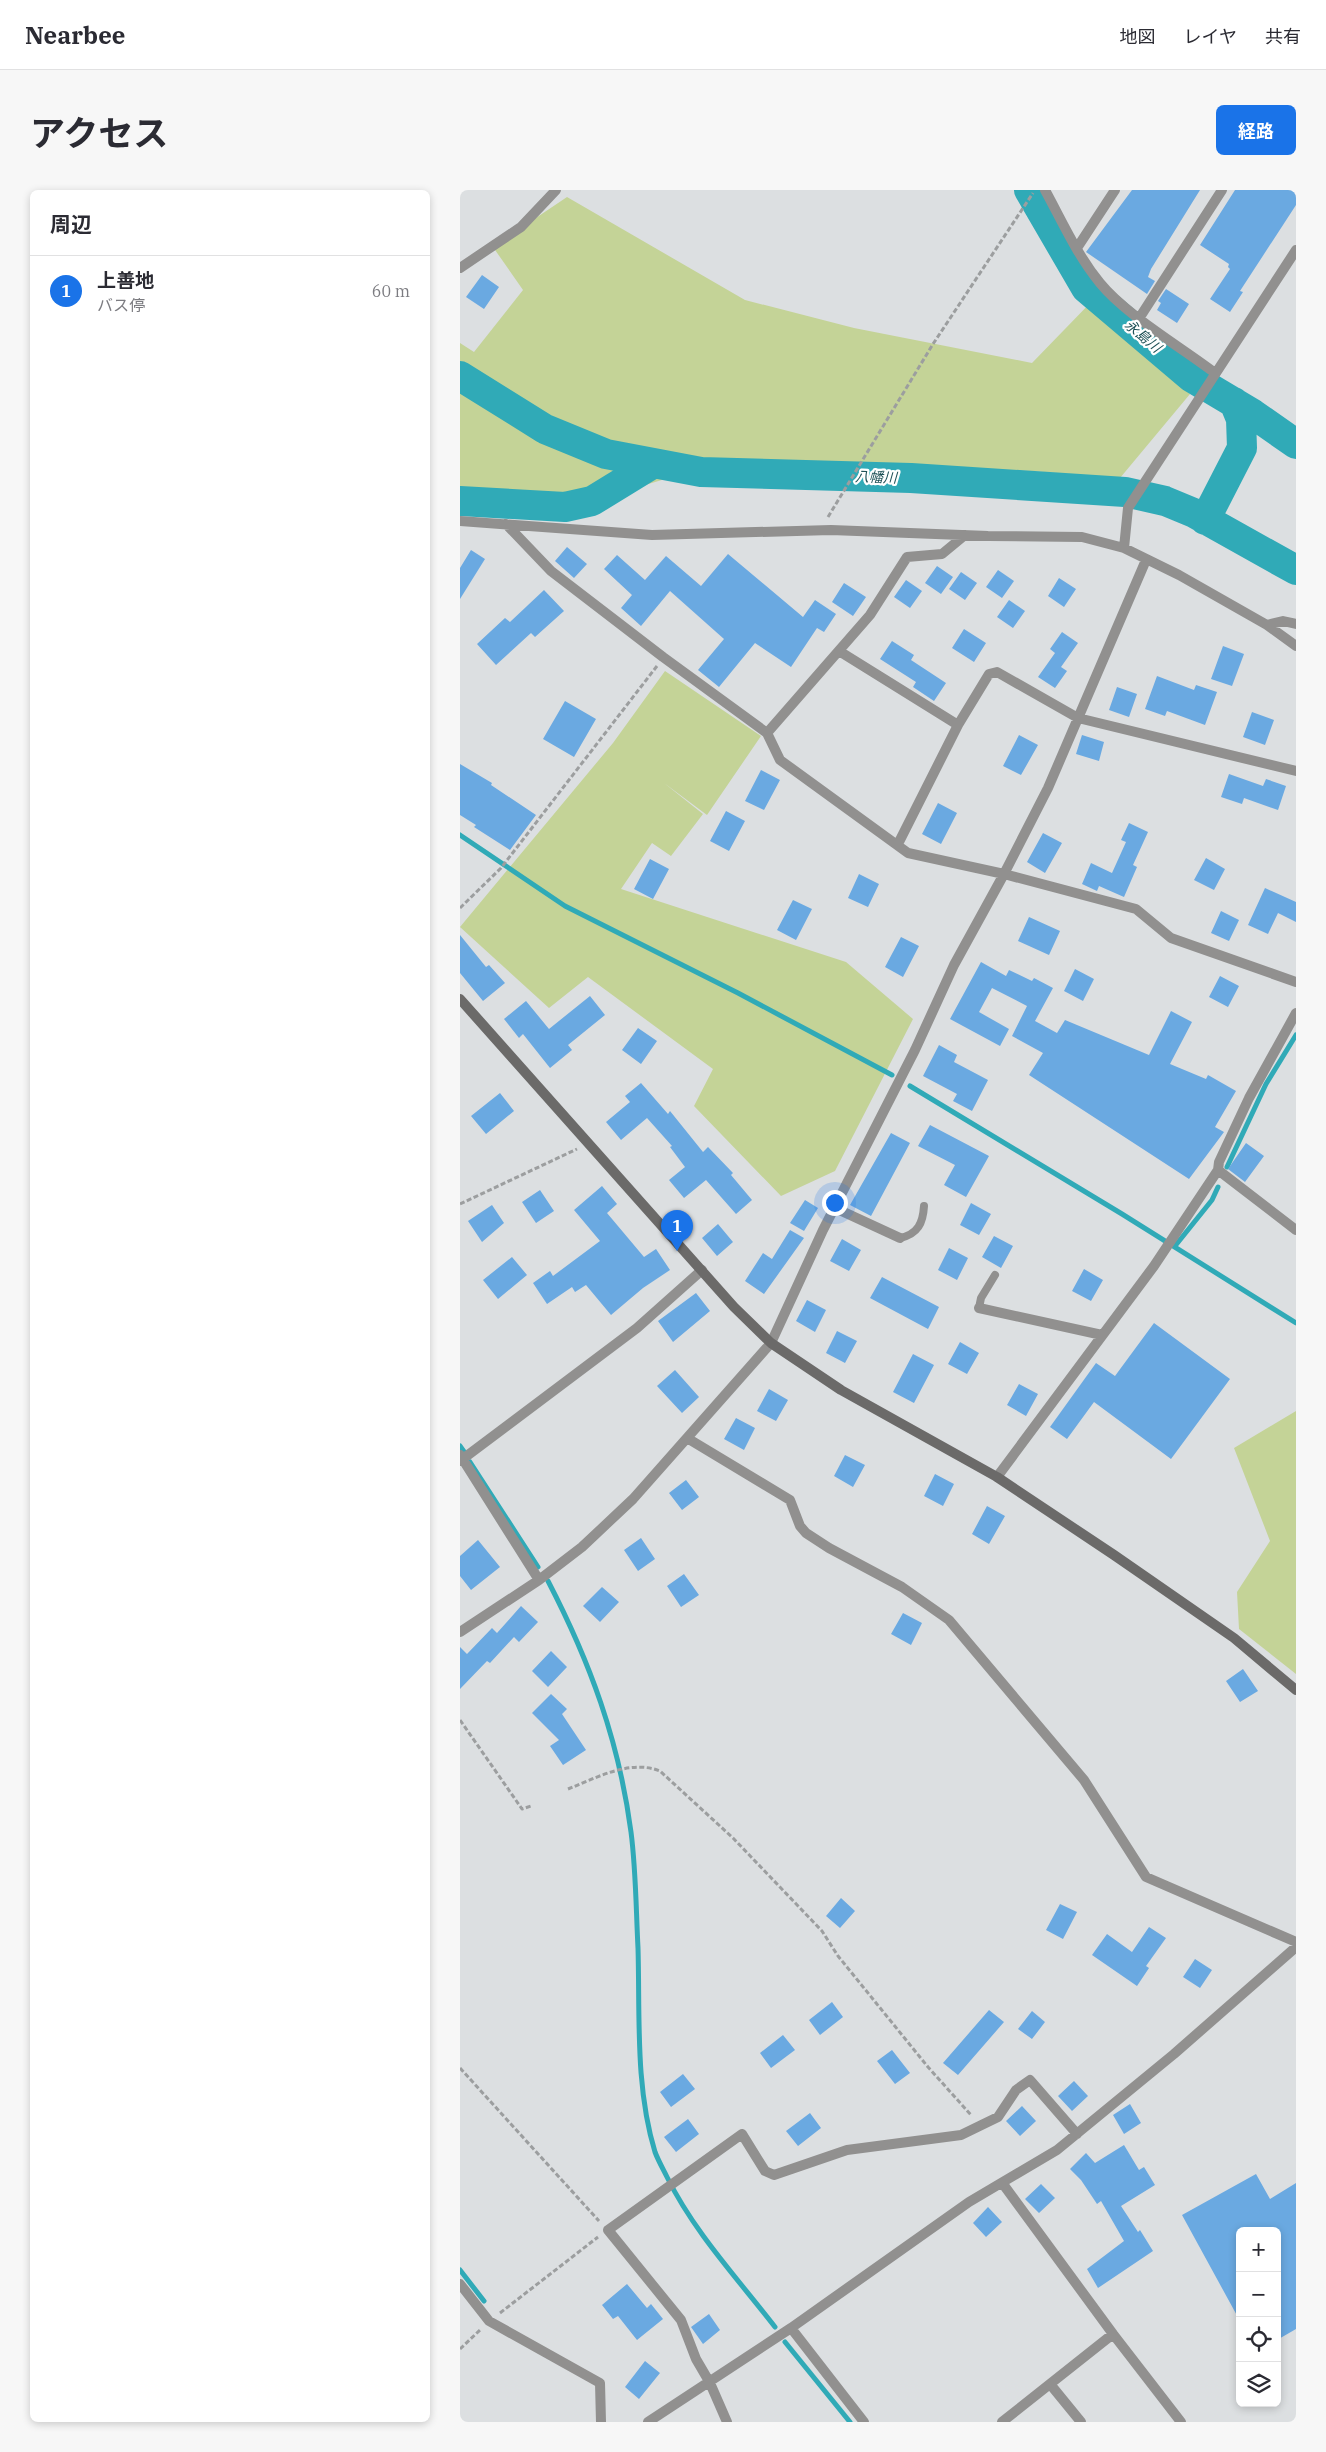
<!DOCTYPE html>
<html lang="ja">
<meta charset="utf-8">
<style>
body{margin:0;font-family:"IBM Plex Serif","Noto Sans JP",serif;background:#f7f7f7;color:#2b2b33}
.controls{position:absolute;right:15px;bottom:15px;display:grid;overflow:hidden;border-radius:8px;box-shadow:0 2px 8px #0003}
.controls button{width:45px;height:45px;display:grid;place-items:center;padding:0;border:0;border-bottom:1px solid #e1e1e2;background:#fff;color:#2b2b33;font:25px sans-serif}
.you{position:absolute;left:374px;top:1012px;width:18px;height:18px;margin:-12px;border:4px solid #fff;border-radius:50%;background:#1a73e8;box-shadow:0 0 0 8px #1a73e833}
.badge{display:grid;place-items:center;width:32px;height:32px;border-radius:50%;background:#1a73e8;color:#fff;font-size:16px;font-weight:700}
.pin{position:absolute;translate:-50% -41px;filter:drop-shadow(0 1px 2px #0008)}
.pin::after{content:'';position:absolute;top:26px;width:18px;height:15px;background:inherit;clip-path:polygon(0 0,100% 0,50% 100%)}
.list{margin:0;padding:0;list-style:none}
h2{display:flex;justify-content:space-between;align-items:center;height:65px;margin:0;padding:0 20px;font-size:21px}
h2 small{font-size:16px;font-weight:400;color:#7c7c81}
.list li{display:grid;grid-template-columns:32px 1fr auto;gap:15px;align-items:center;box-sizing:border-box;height:70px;padding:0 20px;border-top:1px solid #e1e1e2}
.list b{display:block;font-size:19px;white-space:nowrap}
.list p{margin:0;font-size:16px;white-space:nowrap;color:#7c7c81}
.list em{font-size:16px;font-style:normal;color:#7c7c81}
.icon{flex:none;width:28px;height:28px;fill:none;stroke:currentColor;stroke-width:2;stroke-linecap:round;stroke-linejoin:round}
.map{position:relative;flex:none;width:836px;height:2232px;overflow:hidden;border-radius:8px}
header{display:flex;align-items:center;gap:30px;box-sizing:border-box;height:70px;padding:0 25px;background:#fff;border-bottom:1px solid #e1e1e2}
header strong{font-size:24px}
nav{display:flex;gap:28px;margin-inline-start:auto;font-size:18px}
.intro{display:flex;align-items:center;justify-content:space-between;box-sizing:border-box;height:120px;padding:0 30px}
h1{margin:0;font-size:35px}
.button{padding:12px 22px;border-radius:8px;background:#1a73e8;color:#fff;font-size:18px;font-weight:700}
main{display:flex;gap:30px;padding:0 30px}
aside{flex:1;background:#fff;border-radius:8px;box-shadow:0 2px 8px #0003}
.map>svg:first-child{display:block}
</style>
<header>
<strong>Nearbee</strong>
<nav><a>地図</a><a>レイヤ</a><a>共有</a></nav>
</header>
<div class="intro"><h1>アクセス</h1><a class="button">経路</a></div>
<main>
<aside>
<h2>周辺<small></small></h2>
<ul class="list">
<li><span class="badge">1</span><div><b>上善地</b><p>バス停</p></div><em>60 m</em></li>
</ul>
</aside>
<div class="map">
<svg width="836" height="2232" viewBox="0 0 836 2232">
<rect width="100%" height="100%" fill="#dcdfe1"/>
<!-- green -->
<path fill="#c4d397" d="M 107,7 L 285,110 L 394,138 L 572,173 L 636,107 L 730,204 L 660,288 L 571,281 L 271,269 L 172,299 L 113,311 L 0,304 L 0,153 L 14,162 L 63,100 L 33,57 Z
M 205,481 L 301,546 L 247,625 L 204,593 L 243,624 L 211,666 L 192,653 L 161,699 L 386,772 L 453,829 L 375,981 L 321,1006 L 234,916 L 253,879 L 128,787 L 89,818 L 0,737 L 153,553 Z
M 836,1221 L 836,1484 L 779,1439 L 777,1402 L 810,1351 L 774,1258 Z"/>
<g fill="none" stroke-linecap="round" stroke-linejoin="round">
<!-- stream -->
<path stroke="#30aab7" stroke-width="5" d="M 0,645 L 105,716 L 278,803 L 432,885
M 450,896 L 662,1024 L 836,1133
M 767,977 L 806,894 L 836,845
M 715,1056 L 752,1010 L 758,997
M 0,1256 L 5,1263
M 10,1272 L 78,1377
M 88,1391 C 130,1472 159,1551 171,1642 C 176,1680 176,1720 178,1758 C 180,1826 175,1896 195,1962 C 198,1970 203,1979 207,1987 C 234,2042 278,2089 315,2137
M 0,2080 L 24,2111
M 325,2152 L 390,2232"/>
<!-- river -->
<path stroke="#30aab7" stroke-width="30" d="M 569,0 L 626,98 L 731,187 L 793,224 L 836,254
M 0,186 L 85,239 L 146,264 L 241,282 L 451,288 L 665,302 L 705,311 L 734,323 L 836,380
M 0,311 L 105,317 L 132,311 L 194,273
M 745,330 L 782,258 L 781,229 L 774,212"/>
</g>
<!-- building -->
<path fill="#6aa9e1" d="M 672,0 L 740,0 L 691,79 L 688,87 L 695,91 L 687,104 L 626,62 Z
M 775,0 L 836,0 L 836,15 L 780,101 L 783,102 L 770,122 L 750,109 L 770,79 L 768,77 L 769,74 L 740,55 Z
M 22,85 L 39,97 L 24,119 L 6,107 Z
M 706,99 L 729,114 L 717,133 L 697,120 L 701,113 L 698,111 Z
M 107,357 L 127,374 L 114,388 L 95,371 Z
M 11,360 L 25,369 L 0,409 L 0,378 Z
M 268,364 L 343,427 L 355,410 L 376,424 L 364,442 L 357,438 L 331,477 L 295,453 L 259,497 L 238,480 L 264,449 L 210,401 L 181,436 L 161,418 L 172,405 L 144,379 L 157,365 L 185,390 L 206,366 L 241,396 Z
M 477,376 L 493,387 L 481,404 L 465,393 Z
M 538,380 L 554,391 L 542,408 L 526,397 Z
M 501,382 L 517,393 L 505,410 L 489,399 Z
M 599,388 L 616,399 L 604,417 L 588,406 Z
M 446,390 L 462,401 L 450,418 L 434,407 Z
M 384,393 L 406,407 L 393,426 L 372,412 Z
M 84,400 L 104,421 L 75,447 L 71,443 L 36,475 L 17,454 L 45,428 L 50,432 Z
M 549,410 L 565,421 L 553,438 L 537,427 Z
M 504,439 L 526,453 L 514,472 L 492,458 Z
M 602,442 L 618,453 L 601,477 L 607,481 L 595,498 L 578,487 L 595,463 L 590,459 Z
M 432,451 L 454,465 L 451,470 L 486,493 L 474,511 L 453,497 L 456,492 L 420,469 Z
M 763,456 L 784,464 L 772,496 L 751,489 Z
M 697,486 L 734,500 L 736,495 L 757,502 L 745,535 L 707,521 L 705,526 L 685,519 Z
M 657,497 L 677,504 L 669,527 L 649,520 Z
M 105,511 L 136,529 L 114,567 L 83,549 Z
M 792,522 L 814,530 L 805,555 L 783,547 Z
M 559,545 L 578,555 L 561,585 L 543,576 Z
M 622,545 L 644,552 L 639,571 L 616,564 Z
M 0,574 L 32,593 L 31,595 L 76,625 L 50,660 L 14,637 L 16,635 L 0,625 Z
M 301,580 L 320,590 L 304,620 L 285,611 Z
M 769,584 L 803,596 L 806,589 L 826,596 L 818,620 L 784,608 L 782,614 L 761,607 Z
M 478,613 L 497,623 L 481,654 L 462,644 Z
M 266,621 L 285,631 L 269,661 L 250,651 Z
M 669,633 L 688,642 L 673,675 L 677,677 L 664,707 L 639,696 L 637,701 L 622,694 L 631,673 L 652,683 L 666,652 L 661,650 Z
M 583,643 L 602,653 L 585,683 L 567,672 Z
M 746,668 L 765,679 L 754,700 L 734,690 Z
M 190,669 L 209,679 L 193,709 L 174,699 Z
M 399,684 L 419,694 L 408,717 L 388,708 Z
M 805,698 L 836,712 L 836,732 L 818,723 L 808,744 L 788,735 Z
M 333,710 L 352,719 L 336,750 L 317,740 Z
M 761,721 L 779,730 L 769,751 L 751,743 Z
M 569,727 L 600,741 L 589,765 L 558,751 Z
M 0,745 L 26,777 L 29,775 L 45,793 L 23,811 L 0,783 Z
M 441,747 L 459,756 L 443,787 L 425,777 Z
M 521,772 L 546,786 L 549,780 L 572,791 L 574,788 L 593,798 L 575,831 L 597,843 L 605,830 L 689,865 L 711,821 L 732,832 L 710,874 L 746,889 L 748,885 L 776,901 L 755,937 L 764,942 L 729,989 L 569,885 L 583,863 L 552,846 L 567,816 L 532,798 L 519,822 L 549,839 L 540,856 L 490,829 Z
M 615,779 L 634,789 L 623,811 L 604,801 Z
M 760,786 L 779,796 L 768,817 L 749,807 Z
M 130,806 L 145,825 L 108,855 L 112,860 L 90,878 L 63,844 L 59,848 L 44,829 L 66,811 L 89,839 Z
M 178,838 L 197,851 L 181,874 L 162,860 Z
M 479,855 L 497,865 L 494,872 L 528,890 L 512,921 L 493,911 L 497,904 L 463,886 Z
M 181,893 L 208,924 L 210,921 L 243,962 L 248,957 L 273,983 L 271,985 L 292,1010 L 276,1024 L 246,990 L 224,1008 L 209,990 L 225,977 L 210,957 L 212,956 L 187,928 L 161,950 L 146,932 L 170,912 L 165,906 Z
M 40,903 L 54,921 L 26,944 L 11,926 Z
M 470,935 L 529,966 L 506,1007 L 484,995 L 495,975 L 458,956 Z
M 431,943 L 450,953 L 411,1026 L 390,1015 Z
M 786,953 L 804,966 L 785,992 L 768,979 Z
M 142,996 L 157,1014 L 147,1023 L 184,1067 L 196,1059 L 210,1080 L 183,1098 L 151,1125 L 126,1095 L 115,1102 L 112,1097 L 87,1114 L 73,1093 L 90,1081 L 93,1086 L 140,1051 L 114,1020 Z
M 80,1000 L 94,1021 L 76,1033 L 62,1012 Z
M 345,1010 L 358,1018 L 344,1041 L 330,1033 Z
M 511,1013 L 531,1024 L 519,1045 L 500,1035 Z
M 32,1015 L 44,1033 L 22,1052 L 8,1031 Z
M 258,1034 L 273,1052 L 257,1066 L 242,1048 Z
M 330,1040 L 344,1048 L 304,1104 L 285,1091 L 303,1063 L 312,1069 Z
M 534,1046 L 553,1056 L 541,1078 L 522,1067 Z
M 382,1049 L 401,1060 L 389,1081 L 370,1071 Z
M 489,1058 L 508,1068 L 497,1090 L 478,1080 Z
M 52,1067 L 67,1085 L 38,1109 L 23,1090 Z
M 624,1079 L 643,1090 L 631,1111 L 612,1101 Z
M 422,1087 L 479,1117 L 468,1139 L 410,1108 Z
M 236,1103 L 250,1121 L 213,1152 L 198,1131 Z
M 347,1110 L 366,1120 L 355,1142 L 336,1131 Z
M 694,1133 L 770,1189 L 711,1269 L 634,1212 L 607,1249 L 590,1237 L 636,1173 L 655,1186 Z
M 377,1141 L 397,1151 L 385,1173 L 366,1163 Z
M 500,1152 L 519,1163 L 507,1184 L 488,1174 Z
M 453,1164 L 474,1175 L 454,1213 L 433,1202 Z
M 215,1180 L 239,1207 L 222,1223 L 197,1196 Z
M 559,1194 L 578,1204 L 566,1226 L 547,1215 Z
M 309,1199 L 328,1210 L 316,1231 L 297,1221 Z
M 276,1228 L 295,1238 L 284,1260 L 264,1249 Z
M 385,1265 L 405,1275 L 393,1297 L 374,1286 Z
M 475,1284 L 494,1294 L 483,1316 L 464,1306 Z
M 226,1290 L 239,1307 L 222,1320 L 209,1303 Z
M 527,1316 L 545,1326 L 529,1354 L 512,1344 Z
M 181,1348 L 195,1369 L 178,1381 L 164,1360 Z
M 18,1350 L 40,1377 L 11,1400 L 0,1386 L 0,1366 Z
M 224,1384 L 239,1405 L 221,1417 L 207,1396 Z
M 142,1397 L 159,1412 L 140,1432 L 123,1416 Z
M 61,1416 L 78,1432 L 59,1452 L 54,1447 L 30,1473 L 27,1471 L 0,1499 L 0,1457 L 7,1464 L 32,1438 L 37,1443 Z
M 443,1423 L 462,1433 L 451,1455 L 431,1444 Z
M 91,1461 L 107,1477 L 88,1497 L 72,1481 Z
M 783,1479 L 798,1501 L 780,1512 L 766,1491 Z
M 91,1504 L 107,1519 L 102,1524 L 126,1560 L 103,1575 L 90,1556 L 99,1550 L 72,1523 Z
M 381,1708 L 395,1721 L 380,1738 L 366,1726 Z
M 600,1714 L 617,1722 L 603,1749 L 586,1740 Z
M 689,1737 L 706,1748 L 686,1776 L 689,1778 L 677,1796 L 632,1765 L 647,1744 L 672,1762 Z
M 735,1769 L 752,1780 L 740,1798 L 723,1787 Z
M 372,1812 L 383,1827 L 360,1845 L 349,1830 Z
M 529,1820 L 544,1832 L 498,1885 L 483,1873 Z
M 572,1821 L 585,1832 L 572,1849 L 558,1839 Z
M 323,1845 L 335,1860 L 311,1878 L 300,1863 Z
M 432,1860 L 450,1883 L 435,1894 L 417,1871 Z
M 223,1884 L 235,1899 L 211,1917 L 200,1902 Z
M 614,1891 L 628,1906 L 612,1921 L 598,1906 Z
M 670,1914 L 681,1933 L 664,1944 L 653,1925 Z
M 562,1916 L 576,1931 L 560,1946 L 546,1931 Z
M 350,1923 L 361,1938 L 338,1956 L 326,1941 Z
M 228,1929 L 239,1944 L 216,1962 L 204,1947 Z
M 664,1955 L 679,1980 L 684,1977 L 695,1995 L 661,2016 L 678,2042 L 680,2040 L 693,2061 L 638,2098 L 627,2079 L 664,2051 L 641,2011 L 637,2014 L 621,1990 L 610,1979 L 626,1963 L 635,1973 Z
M 796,1984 L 810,2009 L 836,1993 L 836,2139 L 817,2150 L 817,2041 L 780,2041 L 780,2131 L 722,2025 Z
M 581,1994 L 595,2008 L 579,2023 L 565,2009 Z
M 528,2017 L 542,2032 L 526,2047 L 513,2033 Z
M 167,2094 L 187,2118 L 191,2114 L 203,2129 L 177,2150 L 158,2126 L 153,2129 L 142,2115 Z
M 249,2124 L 260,2140 L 243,2154 L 231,2137 Z
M 185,2171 L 200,2183 L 179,2209 L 165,2197 Z"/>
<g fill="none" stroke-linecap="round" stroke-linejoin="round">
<!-- path -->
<path stroke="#9c9e9f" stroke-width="3" stroke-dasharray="5 2.5" stroke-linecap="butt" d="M 368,327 L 473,154 L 573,3
M 0,718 L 41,678 L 197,476
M 0,1014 L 117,959
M 0,1530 L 62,1619 L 71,1616
M 108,1599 C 136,1588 170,1569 200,1581 L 273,1648 L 362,1741 L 378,1766 L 468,1877 L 511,1925
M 0,1878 L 139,2031
M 40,2123 L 138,2047
M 0,2159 L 20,2140"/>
<!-- lane -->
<path stroke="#91908f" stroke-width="8" d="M 440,1048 C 458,1044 463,1033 464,1016
M 519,1118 L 521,1108 L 535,1085"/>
<!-- street -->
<path stroke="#91908f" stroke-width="10" d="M 585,0 C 602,31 617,65 640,93 C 666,125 721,157 755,183
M 617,58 L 655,0
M 0,78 L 61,37 L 96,0
M 680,127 L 762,0
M 0,331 L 192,345 L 371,340 L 528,346 L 622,347 L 664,358 L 719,385 L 807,435 L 823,431 L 836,434
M 46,334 L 91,381 L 203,467 L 307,543 L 320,570 L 448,663 L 544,684 L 676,719 L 711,748 L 836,792
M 664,358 L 668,318 L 836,60
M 807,435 L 836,456
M 379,461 L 498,535 L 438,654
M 498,535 L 529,484 L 537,482 L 618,528 L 836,581
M 307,543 L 410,425 L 447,367 L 482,364 L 505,345
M 758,980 L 836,1040
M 375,1018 L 440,1048
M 519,1118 L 642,1145
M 227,1248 L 330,1310 L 340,1336 L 346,1343 L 369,1358 L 442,1397 L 489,1430 L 624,1590 L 686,1687 L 836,1752
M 0,1265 L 79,1390
M 0,1271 L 177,1138 L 242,1080
M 537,1287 L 694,1076 L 758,980 L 759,972 L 789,908 L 836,823
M 0,1442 L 79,1390 L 122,1357 L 173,1309 L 311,1153 L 363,1040 L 455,860 L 494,775 L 544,684 L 588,598 L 686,370
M 543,1994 L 653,2144 L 721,2232
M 0,2094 L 29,2131 L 140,2193 L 141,2232
M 331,2138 L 404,2232
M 590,2194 L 621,2232
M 188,2232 L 331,2138 L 509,2012 L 597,1960 L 714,1864 L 836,1757
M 267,2232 L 250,2193 L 236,2169 L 221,2130 L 148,2040 L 282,1944 L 305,1981 L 314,1985 L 387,1960 L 501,1945 L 538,1927 L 556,1900 L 570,1890 L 617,1944
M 542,2232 L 653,2144"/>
<!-- secondary -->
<path stroke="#6b6a69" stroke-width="10" d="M 0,809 L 274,1117 L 311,1153 L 381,1200 L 537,1287 L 654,1365 L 774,1448 L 836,1500"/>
</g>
<g text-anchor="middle" stroke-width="4.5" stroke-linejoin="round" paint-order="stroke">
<!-- water labels -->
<g font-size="14" font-style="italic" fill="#1f5157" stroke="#fff">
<text transform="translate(683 146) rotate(40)" y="5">永島川</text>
<text transform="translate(416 287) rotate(2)" y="5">八幡川</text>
</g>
</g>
</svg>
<div class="controls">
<button>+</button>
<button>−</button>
<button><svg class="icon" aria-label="locate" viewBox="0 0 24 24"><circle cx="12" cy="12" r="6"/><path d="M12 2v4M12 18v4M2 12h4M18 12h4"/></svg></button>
<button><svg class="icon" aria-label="layers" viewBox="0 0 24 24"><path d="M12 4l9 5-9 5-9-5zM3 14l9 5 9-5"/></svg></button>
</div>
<div class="you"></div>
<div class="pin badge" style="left:217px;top:1061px">1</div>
</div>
</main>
